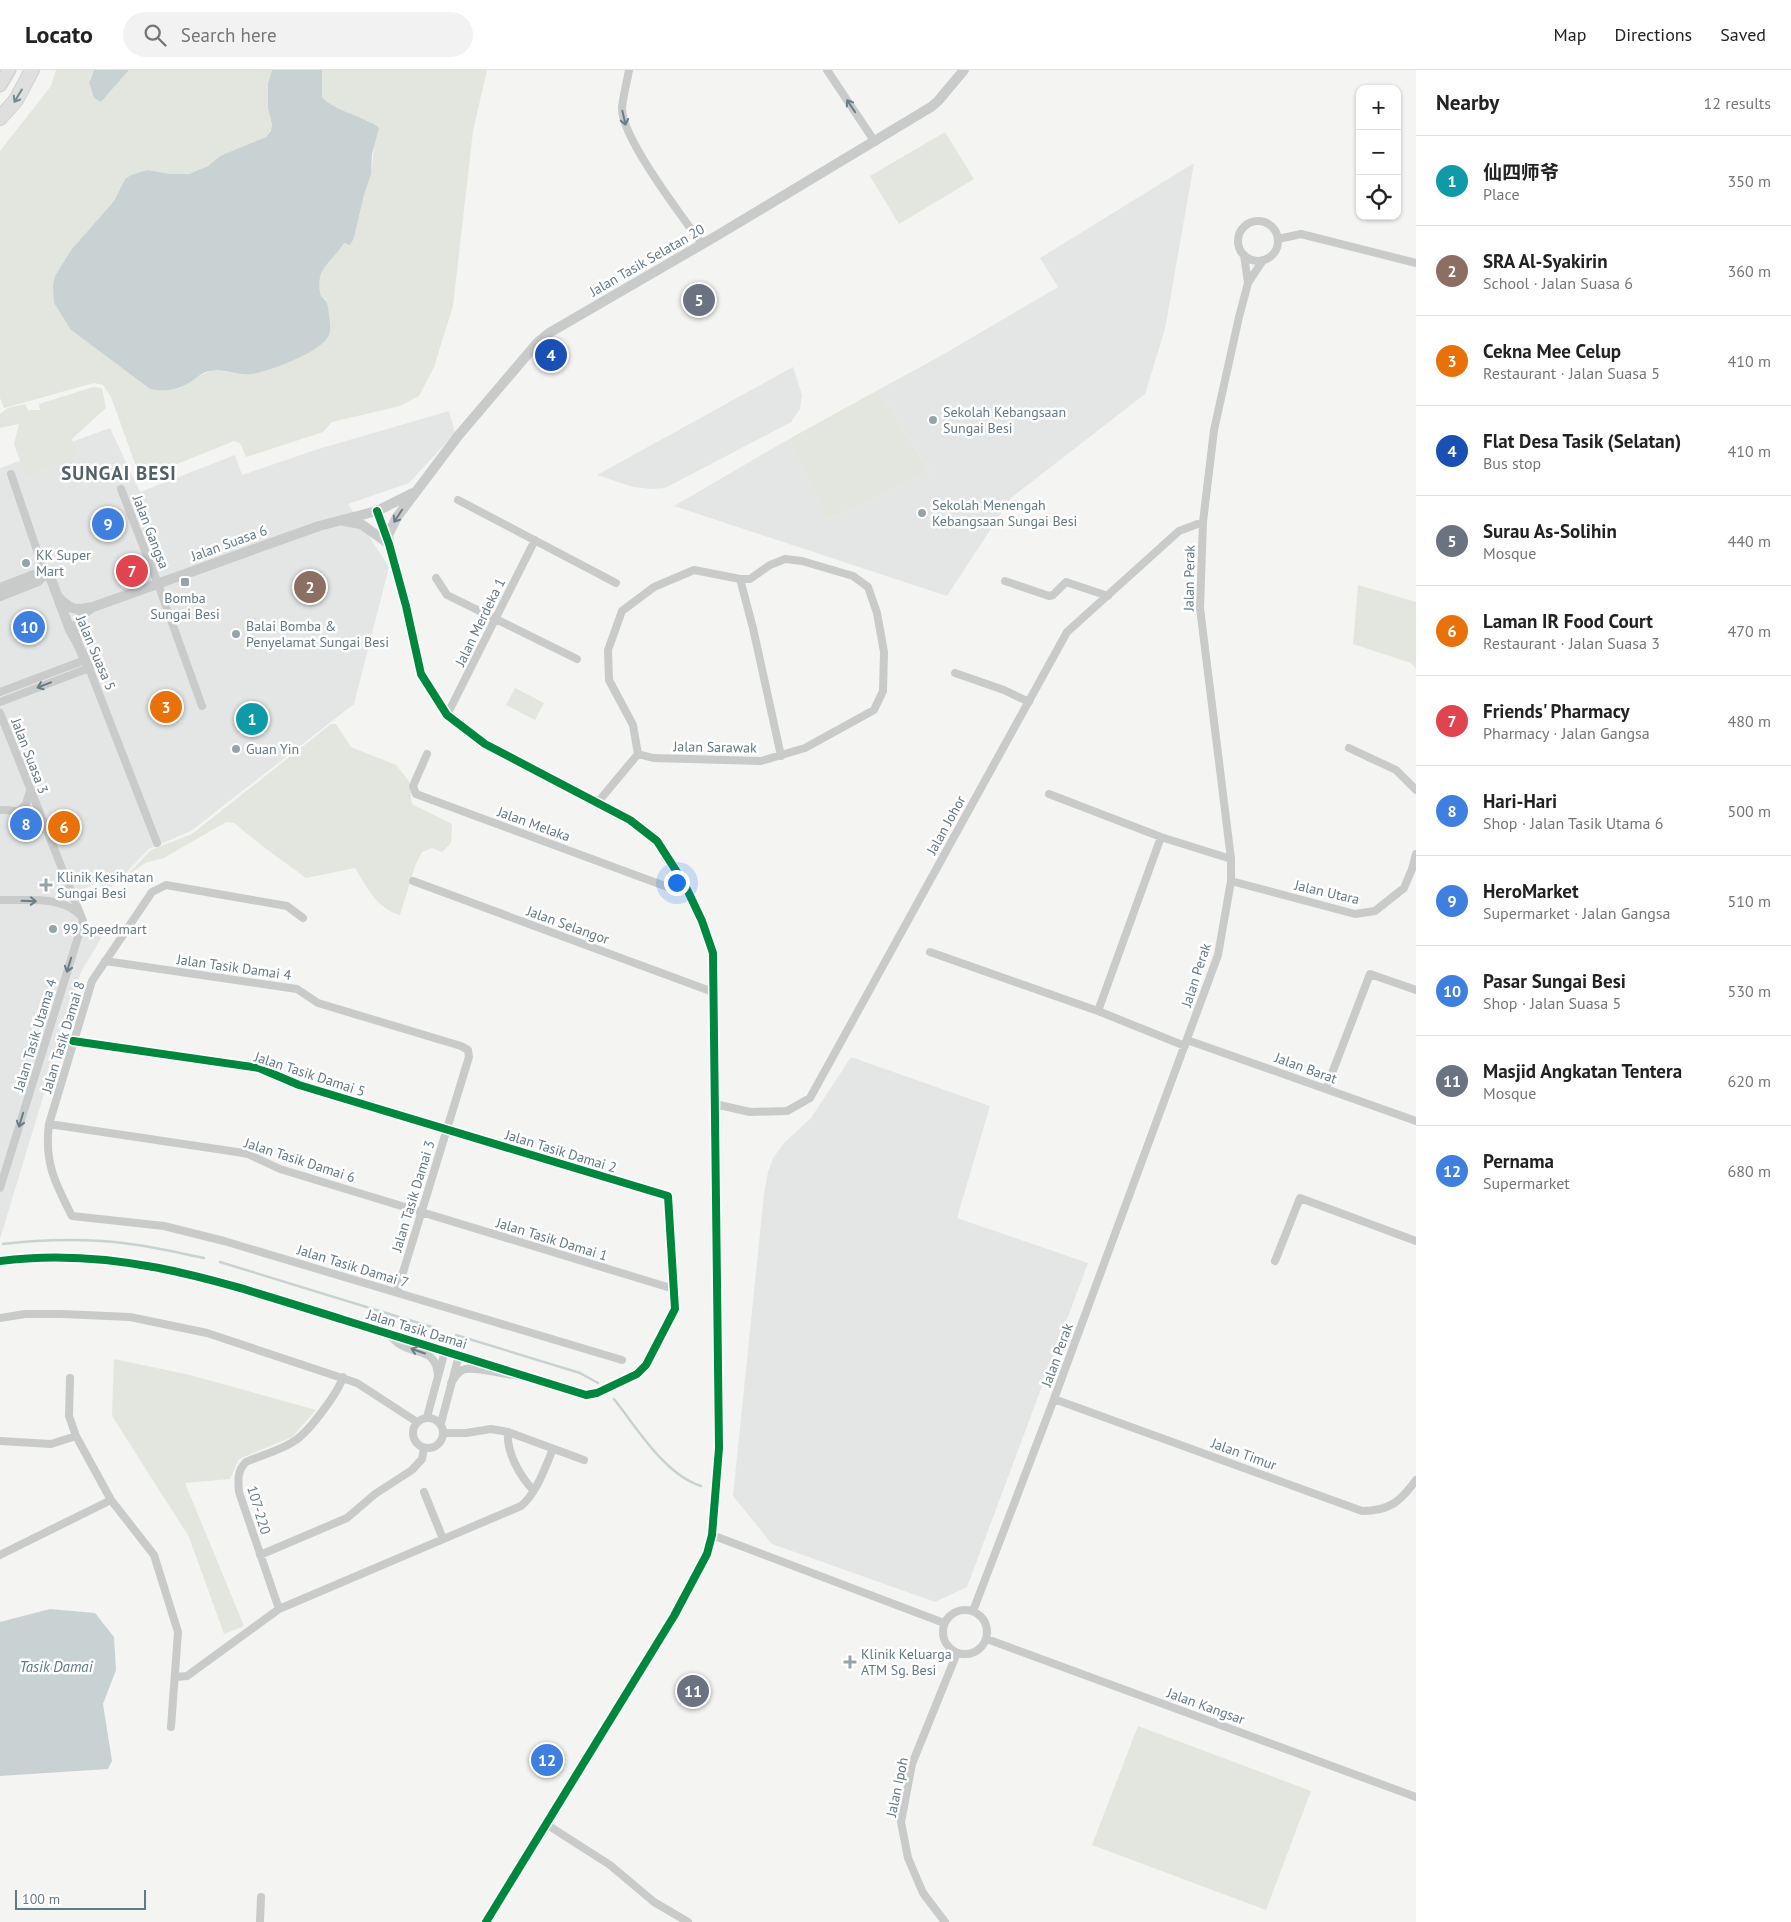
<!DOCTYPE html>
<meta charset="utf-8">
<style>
body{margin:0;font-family:"PT Sans","Noto Sans SC",sans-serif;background:#f2f2f2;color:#222}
.controls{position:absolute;right:15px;top:15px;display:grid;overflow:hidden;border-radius:10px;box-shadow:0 1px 4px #0004}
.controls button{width:45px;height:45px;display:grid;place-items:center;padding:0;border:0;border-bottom:1px solid #e0e0e0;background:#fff;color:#222;font:25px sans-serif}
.scale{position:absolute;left:15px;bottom:12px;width:131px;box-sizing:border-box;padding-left:5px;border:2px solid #647983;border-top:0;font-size:14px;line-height:18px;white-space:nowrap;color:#647983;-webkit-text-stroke:4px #fff;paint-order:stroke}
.you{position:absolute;left:676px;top:812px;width:18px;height:18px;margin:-12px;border:4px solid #fff;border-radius:50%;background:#1a73e8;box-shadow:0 0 0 8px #1a73e833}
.badge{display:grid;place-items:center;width:32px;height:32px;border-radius:50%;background:#565c5f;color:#fff;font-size:16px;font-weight:700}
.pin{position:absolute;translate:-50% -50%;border:2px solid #fff;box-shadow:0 1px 5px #0006}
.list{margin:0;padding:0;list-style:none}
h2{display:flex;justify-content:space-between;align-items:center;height:65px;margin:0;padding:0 20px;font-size:21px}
h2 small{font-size:16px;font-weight:400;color:#767676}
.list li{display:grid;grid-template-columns:32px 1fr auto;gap:15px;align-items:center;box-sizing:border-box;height:90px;padding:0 20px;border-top:1px solid #e0e0e0}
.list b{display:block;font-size:19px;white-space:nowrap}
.list p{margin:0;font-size:16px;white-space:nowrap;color:#767676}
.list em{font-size:16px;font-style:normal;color:#767676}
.icon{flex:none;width:28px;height:28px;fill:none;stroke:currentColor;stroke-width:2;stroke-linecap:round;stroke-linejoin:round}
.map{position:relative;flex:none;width:1416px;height:1852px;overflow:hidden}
header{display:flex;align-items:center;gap:30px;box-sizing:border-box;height:70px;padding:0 25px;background:#fff;border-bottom:1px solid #e0e0e0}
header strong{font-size:24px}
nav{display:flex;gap:28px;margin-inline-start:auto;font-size:18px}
.search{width:350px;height:45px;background:#f2f2f2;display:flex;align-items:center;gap:12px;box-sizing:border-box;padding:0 18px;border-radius:28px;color:#767676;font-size:19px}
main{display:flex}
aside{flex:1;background:#fff}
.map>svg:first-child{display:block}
</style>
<header>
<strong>Locato</strong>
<div class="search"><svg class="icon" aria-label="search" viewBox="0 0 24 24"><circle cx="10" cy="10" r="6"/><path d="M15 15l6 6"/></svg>Search here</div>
<nav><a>Map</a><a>Directions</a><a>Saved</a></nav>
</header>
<main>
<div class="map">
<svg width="1416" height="1852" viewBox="0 0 1416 1852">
<rect width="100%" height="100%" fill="#f4f4f2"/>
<!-- built -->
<path fill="#e4e5e5" d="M 1194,93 L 1165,259 L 1145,324 L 1011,428 L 947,526 L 674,436 L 789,369 L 827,450 L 930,402 L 878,320 L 937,288 L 1058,217 L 1040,188 Z
M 793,297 L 802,325 L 800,339 L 791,352 L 665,418 L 651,419 L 633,417 L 597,405 Z
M 449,341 L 455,363 L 409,413 L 348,434 L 389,497 L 354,634 L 191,761 L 149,779 L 114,815 L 104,820 L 99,812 L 75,823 L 87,850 L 88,859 L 103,865 L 81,902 L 0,1169 L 0,398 L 110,358 L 140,422 L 235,385 L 242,405 L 315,380 Z
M 851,987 L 990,1036 L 957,1148 L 1088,1193 L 967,1517 L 935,1532 L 772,1474 L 733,1426 L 764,1124 L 768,1102 L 773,1088 L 784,1073 L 811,1048 Z"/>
<!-- green -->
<path fill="#e3e6df" d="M 56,0 L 94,0 C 85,16 90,20 101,32 L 129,0 L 272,0 L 268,13 L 270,49 L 272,55 L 271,60 L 266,68 L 220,86 L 208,96 L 189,104 L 170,104 L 147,100 L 125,109 L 114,131 L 71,180 L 55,206 L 54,233 L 71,260 L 150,319 L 197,307 L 212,300 L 252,304 L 278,296 L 319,277 L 326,229 L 321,226 C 314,198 331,194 344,173 L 347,174 L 354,168 L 364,125 L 372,97 L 374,77 L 371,52 L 336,39 L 322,27 L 322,0 L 487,0 L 473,61 L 453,236 L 434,297 L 419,326 L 400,336 L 332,352 L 323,362 L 246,387 L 240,373 L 234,371 L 147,406 L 138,402 L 111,327 L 103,315 L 94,313 L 4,338 L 0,328 L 0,81 L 51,16 Z
M 945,62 L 974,109 L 899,154 L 870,106 Z
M 93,317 L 102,318 L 106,338 L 72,369 L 78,384 C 64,393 42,399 26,406 L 14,374 L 19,354 L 0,358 L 0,344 L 8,338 L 25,334 L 28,340 L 40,340 L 39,334 Z
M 878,320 L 930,402 L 827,450 L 789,369 Z
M 1358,515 L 1416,532 L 1416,599 L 1411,593 L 1353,574 Z
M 250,545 L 259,568 L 247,573 L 238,550 Z
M 515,618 L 544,633 L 535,650 L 506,635 Z
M 331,654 L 336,654 L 351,677 L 396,695 L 409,711 L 412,734 L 452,754 L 451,773 L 442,782 L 432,778 L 422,782 L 415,796 L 400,845 C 377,839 367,817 355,798 L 306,808 L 261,775 L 234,753 L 226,752 L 164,788 L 145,793 L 124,808 L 151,780 L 192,764 Z
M 114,1289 L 190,1305 L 316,1340 L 292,1367 L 239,1389 L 230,1409 L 185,1413 L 244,1556 L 224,1564 L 189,1467 L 112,1346 Z
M 1138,1656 L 1311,1721 L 1266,1840 L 1092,1775 Z"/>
<!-- water -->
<path fill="#c8d2d3" d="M 94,0 L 129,0 L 101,32 L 94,28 L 89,13 Z
M 272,0 L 322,0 L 322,27 C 339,44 361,44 379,58 L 372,84 L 371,104 L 364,125 L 354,168 L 350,175 L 344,173 C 331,194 314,198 321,226 C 328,231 328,237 329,246 C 330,252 331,259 329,265 C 322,282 270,301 252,304 C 238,306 224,298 210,301 C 202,302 197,308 190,312 C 178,320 164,322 150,319 L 71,260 L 54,233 L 53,215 L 55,206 L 71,180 L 114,131 L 125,109 L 131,105 L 147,100 L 170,104 L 189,104 L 208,96 L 220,86 L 266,67 L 271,61 L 272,55 L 268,38 L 268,13 Z
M 50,1539 L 95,1543 L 114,1567 L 116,1600 L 103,1634 L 112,1691 L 108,1699 L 0,1706 L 0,1552 Z"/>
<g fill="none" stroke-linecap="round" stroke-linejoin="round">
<!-- stream -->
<path stroke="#c8d2d3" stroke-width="2.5" d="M 3,1174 C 36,1170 69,1169 102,1171 C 136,1173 170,1181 204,1188
M 220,1192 L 435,1258
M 456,1265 L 580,1303 L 598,1313
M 614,1329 C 637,1358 665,1405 701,1416"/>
<!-- trunk casing -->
<g stroke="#d1d2d2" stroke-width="15">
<path id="trunk" d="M 0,15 L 9,0"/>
</g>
<!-- motorway casing -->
<g stroke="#d1d2d2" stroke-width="16">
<path id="motorway" d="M 0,48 L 16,30 L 32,0"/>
</g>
<!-- minor -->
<path stroke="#c9caca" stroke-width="8" d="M 629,0 C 627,12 623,26 622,38 C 621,67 683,148 702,174
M 827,0 L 875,72
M1238 171a20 20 0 1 1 40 0a20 20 0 1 1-40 0Z
M 1278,169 L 1301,164 L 1416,193
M 1244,185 L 1248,213
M 11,404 L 45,504
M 121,419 L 158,514 L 202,636
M 458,430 L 616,513
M 377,441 L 389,474 L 406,536 L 421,604 L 447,645 L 485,674 L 630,750 L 657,771 L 684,813 L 702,851 L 713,883 L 719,1378 L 712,1465 L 707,1484 L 674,1546 L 486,1852
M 436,508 L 447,525 L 577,589
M 740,509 L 753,558 L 781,686
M 1005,511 L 1049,526 L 1053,525 L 1066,512 L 1108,526
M 955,603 L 1004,620 L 1029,632
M 0,622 L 85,590
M 0,632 L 89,598 L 157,773
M 0,643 L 83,851 L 0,1118
M 447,645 L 535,470
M 1349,678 L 1396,700 L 1416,720
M 427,684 L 413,716 L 416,724 L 673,819 L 684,813
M 1049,724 L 1161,767 L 1231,789
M 598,732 L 638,684 L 653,688 L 761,691 L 805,678 L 874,640 L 883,621 L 884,582 L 877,543 L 868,517 L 853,506 L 802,491 L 785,489 L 770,495 L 750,509 L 740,509 L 694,500 L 654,517 L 622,541 L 608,580 L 609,610 L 633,655 L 638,684
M 0,740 C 23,740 27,743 44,759
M 20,740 L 26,734 L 30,721
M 413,811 L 713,922
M 1231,811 L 1355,844 L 1375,841 L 1404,818 L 1412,799 L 1416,784
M 0,830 C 26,831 59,825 79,844
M 303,848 L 287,836 L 166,815 L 152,822 L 92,911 L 49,1054 C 44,1092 55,1113 72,1146 L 164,1156 L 224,1171 L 622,1290
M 930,882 L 1098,941 L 1185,976
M 105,891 L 297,919 L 318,933 L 461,976 L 468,980 L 469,987 L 397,1222
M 1098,941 L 1161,767
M 1187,970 L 1416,1051
M 1326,1019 L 1370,904 L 1416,920
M 715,1034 L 750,1042 L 787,1041 L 810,1028 L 1067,562 L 1179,461 L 1203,452
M 49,1054 L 237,1082 L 248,1084 L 280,1099 L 674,1219
M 0,1191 C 122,1175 230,1215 344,1250 C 424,1275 505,1300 586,1325 L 597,1323 L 637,1304 L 646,1295 L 675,1239 L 668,1126 L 299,1015 L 259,998 L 73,971
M 1275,1191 L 1300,1128 L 1416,1171
M 0,1248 L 25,1244 L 62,1244 L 130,1247 L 207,1263 L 357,1313 L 417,1352
M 390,1266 C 393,1268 396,1272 399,1274 C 417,1286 436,1277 438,1306
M 70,1308 L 69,1346 L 76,1366 L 111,1430 L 154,1485 L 178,1562 L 171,1657
M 451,1313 C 454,1308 457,1303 462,1300 C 474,1295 501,1305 516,1305
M 1054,1329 L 1362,1441 C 1389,1441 1400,1432 1416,1410
M 427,1347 L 445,1281
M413 1363a15 15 0 1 1 30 0a15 15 0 1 1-30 0Z
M 441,1353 L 459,1285
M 508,1362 C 506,1382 520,1406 533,1420
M 444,1363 L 466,1363 L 491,1359 L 508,1362 L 584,1390
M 0,1371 L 51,1374 L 76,1366
M 424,1422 L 443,1469
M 712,1465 L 944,1553
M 0,1485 L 111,1430
M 260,1485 L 347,1448 L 375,1424 L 412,1400 L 422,1389 L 424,1378
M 279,1539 L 239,1422 C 238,1410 237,1401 246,1392 C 262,1385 282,1380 296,1370 C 310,1360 338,1323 343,1307
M943 1562a22 22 0 1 1 44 0a22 22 0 1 1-44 0Z
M 973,1541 L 1054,1329 L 1218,885 L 1231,811 L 1231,789 L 1200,538 L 1203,452 L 1214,360 L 1239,247 L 1248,213 L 1263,190
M 987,1569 L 1416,1727
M 175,1607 L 187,1606 L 279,1539 L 521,1436 C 537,1423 545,1397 553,1379
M 546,1754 L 610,1795 L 654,1832 L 688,1852
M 260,1852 L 261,1827
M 945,1852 L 923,1823 L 908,1788 L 901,1752 L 912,1694 L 957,1583"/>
<!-- tertiary -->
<path stroke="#c9caca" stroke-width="10" d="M 344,451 L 361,454 L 389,474
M 389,474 L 388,465 L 397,447 L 458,366 L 538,272 L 549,263 L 718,165 L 931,37 L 938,31 L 964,0
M 45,504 L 51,509 L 70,560 L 77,572 L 89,598
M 0,518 L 34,505 L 45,504
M 0,526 L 38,511 L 45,504
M 58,527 C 72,541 74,540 93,537 L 319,456 L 377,441 L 413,423
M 77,568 C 76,553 77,547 90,539"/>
<!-- trunk -->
<use href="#trunk" stroke="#dedfde" stroke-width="12"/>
<!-- motorway -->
<use href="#motorway" stroke="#dedfde" stroke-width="14"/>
<!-- cycleway casing -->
<g stroke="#fff" stroke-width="11">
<path id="cycleway" d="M 377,441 L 389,474 L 406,536 L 421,604 L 447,645 L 485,674 L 630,750 L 657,771 L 684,813 L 702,851 L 713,883 L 719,1378 L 712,1465 L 707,1484 L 674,1546 L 486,1852
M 0,1191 C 122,1175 230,1215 344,1250 C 424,1275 505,1300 586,1325 L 597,1323 L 637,1304 L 646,1295 L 675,1239 L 668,1126 L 299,1015 L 259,998 L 73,971"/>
</g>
<!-- cycleway -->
<use href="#cycleway" stroke="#00873e" stroke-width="8"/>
</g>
<!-- one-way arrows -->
<defs><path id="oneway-shaft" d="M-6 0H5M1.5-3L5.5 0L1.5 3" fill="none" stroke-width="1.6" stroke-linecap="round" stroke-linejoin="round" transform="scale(1.25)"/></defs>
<use stroke="#768891" href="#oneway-shaft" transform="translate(18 26) rotate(121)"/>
<g stroke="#697d87">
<use href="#oneway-shaft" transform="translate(851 36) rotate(-124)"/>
<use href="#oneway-shaft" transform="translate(624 48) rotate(77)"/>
<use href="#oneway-shaft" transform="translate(398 446) rotate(123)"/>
<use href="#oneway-shaft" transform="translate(44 615) rotate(159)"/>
<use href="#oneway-shaft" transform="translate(29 831) rotate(2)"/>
<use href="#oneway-shaft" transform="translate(69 895) rotate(107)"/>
<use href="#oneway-shaft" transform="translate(21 1050) rotate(107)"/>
<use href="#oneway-shaft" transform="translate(418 1281) rotate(-161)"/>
</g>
<!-- markers -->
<g fill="#96a4aa" stroke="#fff" stroke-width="2">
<circle cx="933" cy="350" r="5"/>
<circle cx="922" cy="443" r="5"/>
<circle cx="26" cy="493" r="5"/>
<rect x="180" y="507" width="10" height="10" rx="2.5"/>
<circle cx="236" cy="564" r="5"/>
<circle cx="236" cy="679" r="5"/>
<path d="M43.5 807.5h5v5h5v5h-5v5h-5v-5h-5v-5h5z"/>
<circle cx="53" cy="859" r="5"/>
<path d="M847.5 1584.5h5v5h5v5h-5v5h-5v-5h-5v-5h5z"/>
</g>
<g text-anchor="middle" stroke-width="5" stroke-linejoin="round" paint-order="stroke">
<!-- street labels -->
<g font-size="14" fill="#647983" stroke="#fff">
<text transform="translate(647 190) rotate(-30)" y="5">Jalan Tasik Selatan 20</text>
<text transform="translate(151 462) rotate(69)" y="5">Jalan Gangsa</text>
<text transform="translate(229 473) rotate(-20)" y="5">Jalan Suasa 6</text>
<text transform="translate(1189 508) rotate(-89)" y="5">Jalan Perak</text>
<text transform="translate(480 552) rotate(-64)" y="5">Jalan Merdeka 1</text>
<text transform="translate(96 583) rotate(67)" y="5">Jalan Suasa 5</text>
<text transform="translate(715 677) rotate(1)" y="5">Jalan Sarawak</text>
<text transform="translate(30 686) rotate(69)" y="5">Jalan Suasa 3</text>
<text transform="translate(534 754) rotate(20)" y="5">Jalan Melaka</text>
<text transform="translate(946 755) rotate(-61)" y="5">Jalan Johor</text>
<text transform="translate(1327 822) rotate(13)" y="5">Jalan Utara</text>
<text transform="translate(568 855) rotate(20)" y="5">Jalan Selangor</text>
<text transform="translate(234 897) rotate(8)" y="5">Jalan Tasik Damai 4</text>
<text transform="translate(1196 905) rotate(-72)" y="5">Jalan Perak</text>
<text transform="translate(35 965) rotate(-73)" y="5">Jalan Tasik Utama 4</text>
<text transform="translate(63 967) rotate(-73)" y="5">Jalan Tasik Damai 8</text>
<text transform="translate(1306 998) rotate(20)" y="5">Jalan Barat</text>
<text transform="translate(310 1004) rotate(18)" y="5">Jalan Tasik Damai 5</text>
<text transform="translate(561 1081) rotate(17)" y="5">Jalan Tasik Damai 2</text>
<text transform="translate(300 1090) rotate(18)" y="5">Jalan Tasik Damai 6</text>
<text transform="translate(413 1126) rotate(-73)" y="5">Jalan Tasik Damai 3</text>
<text transform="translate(552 1169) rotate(17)" y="5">Jalan Tasik Damai 1</text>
<text transform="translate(353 1196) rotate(17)" y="5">Jalan Tasik Damai 7</text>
<text transform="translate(417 1259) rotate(17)" y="5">Jalan Tasik Damai</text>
<text transform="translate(1057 1285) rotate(-70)" y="5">Jalan Perak</text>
<text transform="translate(1244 1384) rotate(20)" y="5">Jalan Timur</text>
<text transform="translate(259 1440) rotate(73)" y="5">107-220</text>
<text transform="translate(1206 1636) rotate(20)" y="5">Jalan Kangsar</text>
<text transform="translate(897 1717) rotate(-78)" y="5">Jalan Ipoh</text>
</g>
<!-- poi labels -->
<g font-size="14" fill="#647983" stroke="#fff" text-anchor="start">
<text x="943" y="347">Sekolah Kebangsaan<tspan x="943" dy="16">Sungai Besi</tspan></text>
<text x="932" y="440">Sekolah Menengah<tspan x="932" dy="16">Kebangsaan Sungai Besi</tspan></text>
<text x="36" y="490">KK Super<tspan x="36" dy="16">Mart</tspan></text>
<text x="185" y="533" text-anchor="middle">Bomba<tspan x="185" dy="16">Sungai Besi</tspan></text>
<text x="246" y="561">Balai Bomba &amp;<tspan x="246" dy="16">Penyelamat Sungai Besi</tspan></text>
<text x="246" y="684">Guan Yin</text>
<text x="57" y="812">Klinik Kesihatan<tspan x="57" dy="16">Sungai Besi</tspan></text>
<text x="63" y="864">99 Speedmart</text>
<text x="861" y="1589">Klinik Keluarga<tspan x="861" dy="16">ATM Sg. Besi</tspan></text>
</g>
<!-- water labels -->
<g font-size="15" font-style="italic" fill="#5f7b80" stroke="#fff">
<text x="56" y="1602">Tasik Damai</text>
</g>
<!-- district labels -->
<g font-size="19" font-weight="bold" letter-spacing="1" fill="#526168" stroke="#fff">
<text x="119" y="410">SUNGAI BESI</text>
</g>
</g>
</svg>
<div class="controls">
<button>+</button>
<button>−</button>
<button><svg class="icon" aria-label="locate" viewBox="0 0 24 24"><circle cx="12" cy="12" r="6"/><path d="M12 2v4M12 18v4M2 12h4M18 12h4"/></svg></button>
</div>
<div class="scale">100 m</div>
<div class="you"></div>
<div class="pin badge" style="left:252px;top:649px;background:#0f9aa8">1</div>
<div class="pin badge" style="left:310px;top:517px;background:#8d6e63">2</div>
<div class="pin badge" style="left:166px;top:637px;background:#e8710a">3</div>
<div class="pin badge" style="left:551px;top:285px;background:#1a4fb4">4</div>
<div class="pin badge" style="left:699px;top:230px;background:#6b7280">5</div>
<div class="pin badge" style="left:64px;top:757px;background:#e8710a">6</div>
<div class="pin badge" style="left:132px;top:501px;background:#e0444e">7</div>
<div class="pin badge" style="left:26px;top:754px;background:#3f7fe0">8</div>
<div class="pin badge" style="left:108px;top:454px;background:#3f7fe0">9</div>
<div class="pin badge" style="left:29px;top:557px;background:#3f7fe0">10</div>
<div class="pin badge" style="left:693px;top:1621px;background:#6b7280">11</div>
<div class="pin badge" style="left:547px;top:1690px;background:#3f7fe0">12</div>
</div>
<aside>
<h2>Nearby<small>12 results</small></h2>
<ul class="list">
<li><span class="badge" style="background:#0f9aa8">1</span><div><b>仙四师爷</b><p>Place</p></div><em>350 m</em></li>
<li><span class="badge" style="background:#8d6e63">2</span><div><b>SRA Al-Syakirin</b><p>School · Jalan Suasa 6</p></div><em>360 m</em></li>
<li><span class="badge" style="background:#e8710a">3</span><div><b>Cekna Mee Celup</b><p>Restaurant · Jalan Suasa 5</p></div><em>410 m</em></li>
<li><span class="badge" style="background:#1a4fb4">4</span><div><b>Flat Desa Tasik (Selatan)</b><p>Bus stop</p></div><em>410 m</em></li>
<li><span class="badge" style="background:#6b7280">5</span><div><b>Surau As-Solihin</b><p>Mosque</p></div><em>440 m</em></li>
<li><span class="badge" style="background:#e8710a">6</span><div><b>Laman IR Food Court</b><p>Restaurant · Jalan Suasa 3</p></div><em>470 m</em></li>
<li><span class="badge" style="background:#e0444e">7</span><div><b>Friends' Pharmacy</b><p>Pharmacy · Jalan Gangsa</p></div><em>480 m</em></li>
<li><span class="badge" style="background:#3f7fe0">8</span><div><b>Hari-Hari</b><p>Shop · Jalan Tasik Utama 6</p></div><em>500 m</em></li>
<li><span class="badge" style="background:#3f7fe0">9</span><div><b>HeroMarket</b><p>Supermarket · Jalan Gangsa</p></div><em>510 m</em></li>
<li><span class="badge" style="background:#3f7fe0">10</span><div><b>Pasar Sungai Besi</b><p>Shop · Jalan Suasa 5</p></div><em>530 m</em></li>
<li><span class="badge" style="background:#6b7280">11</span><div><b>Masjid Angkatan Tentera</b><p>Mosque</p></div><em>620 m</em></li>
<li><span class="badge" style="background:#3f7fe0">12</span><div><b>Pernama</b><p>Supermarket</p></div><em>680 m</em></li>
</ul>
</aside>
</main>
